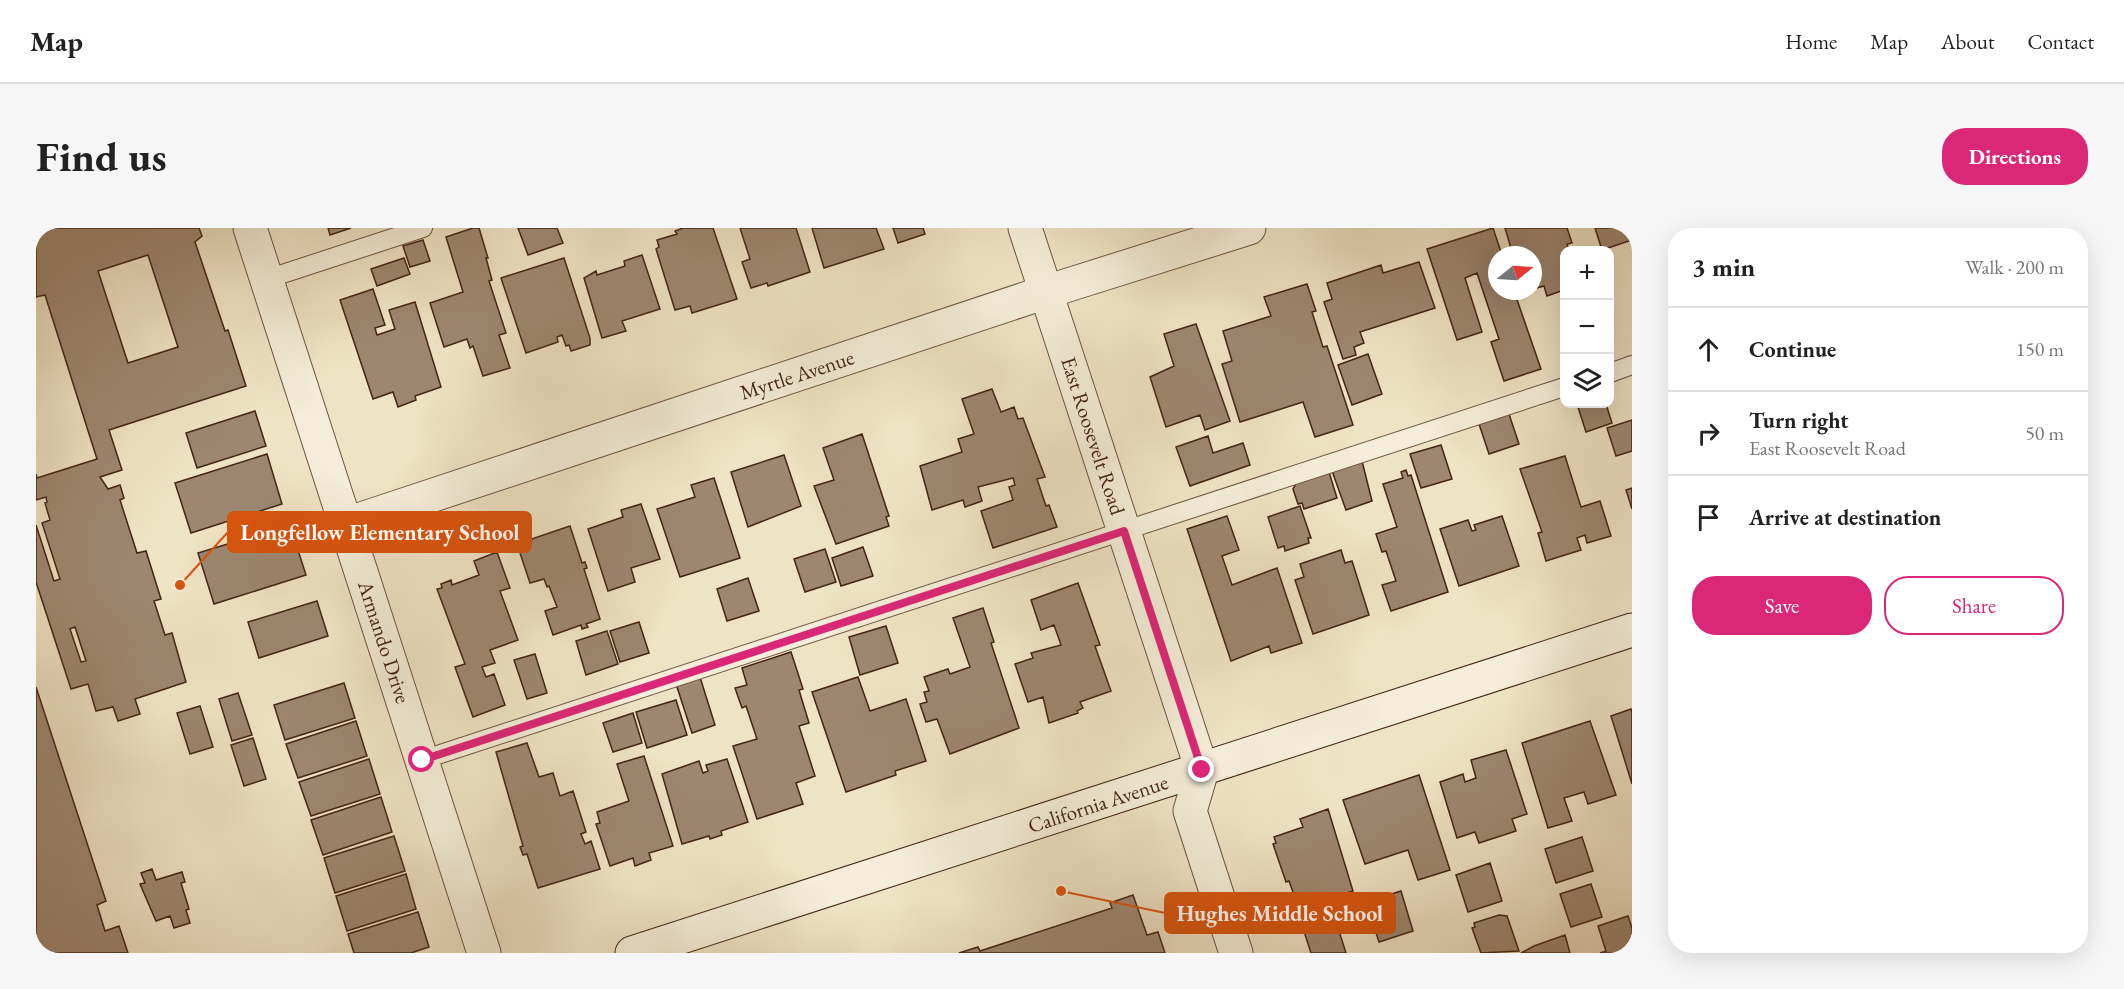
<!DOCTYPE html>
<meta charset="utf-8">
<style>
body{margin:0;font-family:"EB Garamond",serif;background:#f6f6f6;color:#222}
.controls{position:absolute;right:18px;top:18px;display:grid;overflow:hidden;border-radius:12px;box-shadow:0 6px 24px #0002}
.controls button{width:54px;height:54px;display:grid;place-items:center;padding:0;border:0;border-bottom:2px solid #e0e0e0;background:#fff;color:#222;font:30px sans-serif}
.compass{position:absolute;left:1452px;top:18px;width:54px;height:54px;border-radius:50%;background:#fff;box-shadow:0 6px 24px #0002;rotate:72deg}
.stop{position:absolute;width:18px;height:18px;margin:-14px;border:4px solid #db2777;border-radius:50%;background:#fff}
.stop.end{background:#db2777;border-color:#fff;box-shadow:0 2px 6px #0008}
.list{margin:0;padding:0;list-style:none}
h2{display:flex;justify-content:space-between;align-items:center;height:78px;margin:0;padding:0 24px;font-size:26px}
h2 small{font-size:20px;font-weight:400;color:#767676}
.list li{display:grid;grid-template-columns:39px 1fr auto;gap:18px;align-items:center;box-sizing:border-box;height:84px;padding:0 24px;border-top:2px solid #e0e0e0}
.list b{display:block;font-size:22px;white-space:nowrap}
.list p{margin:0;font-size:20px;white-space:nowrap;color:#767676}
.list em{font-size:20px;font-style:normal;color:#767676}
.actions{display:flex;gap:12px;padding:18px 24px}
.actions a{flex:1;padding:14px 0;border:2px solid #db2777;border-radius:24px;text-align:center;font-size:21px;color:#db2777}
.actions .main{background:#db2777;color:#fff}
.icon{flex:none;width:33px;height:33px;fill:none;stroke:currentColor;stroke-width:2;stroke-linecap:round;stroke-linejoin:round}
.map{position:relative;flex:none;width:1596px;height:725px;overflow:hidden;border-radius:24px}
header{display:flex;align-items:center;gap:36px;box-sizing:border-box;height:84px;padding:0 30px;background:#fff;border-bottom:2px solid #e0e0e0}
header strong{font-size:28px}
nav{display:flex;gap:33px;margin-inline-start:auto;font-size:21px}
.intro{display:flex;align-items:center;justify-content:space-between;box-sizing:border-box;height:144px;padding:0 36px}
h1{margin:0;font-size:42px}
.button{padding:15px 27px;border-radius:24px;background:#db2777;color:#fff;font-size:21px;font-weight:700}
main{display:flex;gap:36px;padding:0 36px}
aside{flex:1;background:#fff;border-radius:24px;box-shadow:0 6px 24px #0002}
.map>svg:first-child{display:block}
</style>
<header>
<strong>Map</strong>
<nav><a>Home</a><a>Map</a><a>About</a><a>Contact</a></nav>
</header>
<div class="intro"><h1>Find us</h1><a class="button">Directions</a></div>
<main>
<div class="map">
<svg width="1596" height="725" viewBox="0 0 1596 725">
<rect width="100%" height="100%" fill="#efe3c5"/>
<filter id="stains"><feTurbulence type="fractalNoise" baseFrequency=".00333" numOctaves="4"/><feColorMatrix values="0 0 0 0 .2 0 0 0 0 .09 0 0 0 0 .02 0 0 0 .5 -.17"/></filter>
<radialGradient id="worn" r=".72"><stop offset=".6" stop-color="#630" stop-opacity="0"/><stop offset="1" stop-color="#630" stop-opacity=".3"/></radialGradient>
<!-- building -->
<path fill="#9d8771" stroke="#442417" stroke-width="1.5" fill-rule="evenodd" d="M 6,0 L 163,0 L 166,8 L 159,14 L 189,103 L 192,102 L 210,158 L 73,202 L 86,242 L 64,249 L 72,261 L 84,257 L 88,270 L 84,272 L 101,325 L 110,323 L 125,371 L 118,373 L 129,407 L 136,405 L 150,454 L 99,471 L 104,486 L 82,493 L 77,479 L 60,483 L 52,456 L 35,461 L 0,354 L 0,297 L 18,353 L 24,351 L 6,295 L 14,292 L 9,275 L 11,274 L 10,269 L 0,272 L 0,246 L 1,250 L 61,231 L 9,67 L 0,69 L 0,2 ZM 112,27 L 142,119 L 92,135 L 62,43 ZM 39,399 L 50,433 L 45,434 L 34,401 Z
M 292,0 L 315,0 L 294,7 Z
M 437,0 L 443,0 L 452,30 L 450,30 L 456,52 L 453,53 L 470,105 L 463,107 L 474,140 L 447,148 L 437,118 L 434,120 L 431,111 L 408,119 L 394,75 L 427,64 L 410,9 Z
M 482,0 L 521,0 L 527,15 L 492,27 Z
M 647,0 L 677,0 L 701,71 L 656,85 L 654,78 L 639,82 L 620,21 L 623,19 L 621,12 L 641,6 L 639,3 Z
M 704,0 L 760,0 L 774,44 L 732,58 L 731,55 L 715,60 L 706,34 L 714,31 Z
M 776,0 L 840,0 L 848,21 L 788,40 Z
M 857,0 L 887,0 L 889,6 L 862,15 Z
M 1457,0 L 1466,27 L 1461,27 L 1461,63 L 1478,63 L 1505,141 L 1468,153 L 1455,114 L 1463,111 L 1441,45 L 1429,50 L 1446,104 L 1421,112 L 1391,21 Z
M 1469,0 L 1531,0 L 1536,15 L 1531,16 L 1533,22 L 1528,22 L 1528,62 L 1511,68 L 1508,58 L 1497,61 L 1497,27 L 1477,27 Z
M 1559,0 L 1596,0 L 1596,12 L 1566,22 Z
M 387,12 L 394,33 L 374,39 L 367,18 Z
M 606,27 L 624,81 L 586,93 L 590,103 L 566,110 L 548,50 L 560,43 L 561,47 L 589,38 L 588,33 Z
M 368,30 L 374,46 L 341,58 L 335,41 Z
M 528,30 L 554,110 L 554,117 L 535,123 L 533,117 L 530,118 L 526,107 L 521,109 L 522,114 L 490,125 L 465,50 Z
M 1383,34 L 1399,80 L 1324,104 L 1328,115 L 1318,119 L 1320,127 L 1307,131 L 1288,74 L 1296,71 L 1291,55 L 1345,37 L 1347,45 Z
M 1271,56 L 1280,83 L 1276,84 L 1287,119 L 1291,118 L 1317,197 L 1279,209 L 1267,174 L 1204,194 L 1186,136 L 1196,133 L 1187,103 L 1235,88 L 1228,69 Z
M 337,61 L 349,97 L 339,100 L 341,107 L 359,101 L 353,82 L 379,74 L 405,159 L 379,168 L 380,172 L 362,179 L 357,164 L 337,171 L 304,72 Z
M 1160,96 L 1194,193 L 1169,202 L 1164,187 L 1130,199 L 1114,149 L 1138,138 L 1128,106 Z
M 1332,126 L 1346,166 L 1316,177 L 1302,137 Z
M 956,161 L 965,184 L 978,179 L 982,191 L 987,190 L 1009,249 L 1001,251 L 1010,278 L 1013,277 L 1021,299 L 957,320 L 945,283 L 977,272 L 973,259 L 979,257 L 977,250 L 942,259 L 946,273 L 929,279 L 927,272 L 896,282 L 884,238 L 926,224 L 922,211 L 938,206 L 926,171 Z
M 1541,176 L 1570,176 L 1576,195 L 1550,204 Z
M 219,183 L 230,218 L 161,240 L 150,205 Z
M 1473,186 L 1483,216 L 1453,226 L 1443,196 Z
M 1596,192 L 1596,223 L 1580,228 L 1571,200 Z
M 826,206 L 853,288 L 850,289 L 853,298 L 800,316 L 778,258 L 798,252 L 787,220 Z
M 1172,208 L 1177,225 L 1207,215 L 1214,237 L 1154,258 L 1140,219 Z
M 1405,217 L 1416,251 L 1385,260 L 1374,226 Z
M 231,226 L 246,276 L 155,305 L 139,255 Z
M 748,227 L 765,278 L 712,299 L 695,244 Z
M 1529,228 L 1545,279 L 1564,273 L 1575,308 L 1551,315 L 1549,307 L 1541,310 L 1545,322 L 1510,333 L 1502,305 L 1506,304 L 1484,241 Z
M 1326,233 L 1336,273 L 1310,282 L 1296,243 Z
M 1370,242 L 1372,248 L 1375,247 L 1412,364 L 1355,383 L 1346,357 L 1360,353 L 1350,323 L 1346,324 L 1340,306 L 1361,299 L 1347,256 L 1367,250 L 1365,244 Z
M 1293,244 L 1301,270 L 1268,281 L 1266,275 L 1262,276 L 1257,261 L 1261,254 Z
M 678,250 L 704,330 L 644,349 L 621,281 L 659,269 L 655,257 Z
M 1596,260 L 1596,281 L 1590,262 Z
M 605,276 L 624,331 L 595,340 L 599,354 L 572,363 L 552,301 L 587,289 L 585,282 Z
M 1264,278 L 1275,310 L 1272,310 L 1273,315 L 1249,323 L 1248,318 L 1242,320 L 1232,289 Z
M 1191,288 L 1203,322 L 1186,328 L 1196,357 L 1241,340 L 1266,415 L 1235,425 L 1233,418 L 1195,433 L 1151,301 Z
M 1466,288 L 1483,338 L 1423,358 L 1404,301 L 1432,292 L 1436,303 L 1440,302 L 1438,297 Z
M 254,297 L 270,347 L 178,376 L 162,325 Z
M 534,298 L 546,335 L 549,334 L 551,340 L 548,341 L 564,391 L 550,396 L 552,399 L 546,401 L 545,397 L 517,407 L 509,383 L 521,379 L 513,358 L 511,359 L 508,351 L 494,355 L 481,316 Z
M 827,319 L 837,348 L 805,358 L 796,330 Z
M 789,321 L 800,354 L 769,364 L 758,331 Z
M 1305,322 L 1309,335 L 1316,333 L 1333,387 L 1277,406 L 1259,352 L 1268,349 L 1264,336 Z
M 461,324 L 474,360 L 464,363 L 482,412 L 454,422 L 459,435 L 446,439 L 450,449 L 458,446 L 469,477 L 437,489 L 419,439 L 429,436 L 401,361 L 406,360 L 405,356 L 415,352 L 416,357 L 443,347 L 438,333 Z
M 712,350 L 723,383 L 691,393 L 681,361 Z
M 1042,355 L 1064,417 L 1059,418 L 1075,463 L 1044,474 L 1047,480 L 1041,483 L 1042,485 L 1013,495 L 1007,469 L 992,474 L 979,436 L 997,430 L 995,425 L 1025,417 L 1018,397 L 1005,402 L 995,372 Z
M 281,373 L 292,408 L 223,430 L 212,394 Z
M 947,380 L 958,414 L 955,415 L 983,500 L 914,526 L 901,491 L 890,494 L 884,476 L 891,474 L 888,464 L 893,463 L 888,449 L 912,441 L 914,446 L 934,439 L 917,390 Z
M 603,394 L 613,425 L 584,434 L 574,403 Z
M 850,398 L 862,435 L 824,447 L 813,409 Z
M 571,403 L 582,436 L 550,447 L 540,413 Z
M 755,424 L 767,461 L 763,462 L 773,495 L 763,498 L 779,548 L 760,555 L 767,576 L 721,591 L 697,518 L 721,511 L 710,478 L 706,480 L 699,460 L 711,457 L 706,440 Z
M 499,426 L 511,465 L 491,471 L 478,432 Z
M 664,449 L 679,497 L 656,505 L 640,456 Z
M 822,449 L 834,483 L 870,471 L 890,533 L 859,543 L 860,547 L 810,564 L 776,464 Z
M 308,455 L 319,490 L 249,512 L 238,477 Z
M 0,459 L 70,673 L 61,677 L 69,703 L 83,698 L 92,725 L 0,725 Z
M 202,465 L 216,507 L 196,513 L 183,471 Z
M 640,472 L 651,507 L 611,520 L 600,484 Z
M 164,478 L 177,519 L 154,526 L 141,485 Z
M 1595,481 L 1596,484 L 1596,556 L 1575,488 Z
M 597,485 L 606,515 L 577,524 L 567,495 Z
M 320,493 L 331,528 L 262,550 L 250,516 Z
M 1554,493 L 1580,567 L 1552,576 L 1548,564 L 1528,570 L 1536,593 L 1512,600 L 1486,515 Z
M 217,510 L 230,551 L 208,558 L 195,517 Z
M 491,515 L 503,549 L 517,545 L 524,568 L 537,563 L 550,604 L 545,606 L 549,616 L 555,613 L 564,641 L 502,660 L 491,626 L 487,627 L 484,619 L 487,618 L 460,524 Z
M 1470,522 L 1491,586 L 1476,591 L 1480,603 L 1443,615 L 1439,604 L 1421,610 L 1404,554 L 1427,546 L 1429,554 L 1440,550 L 1435,532 Z
M 608,528 L 637,618 L 613,625 L 615,632 L 599,638 L 597,630 L 574,638 L 560,596 L 564,595 L 561,584 L 593,573 L 581,536 Z
M 333,531 L 344,566 L 275,588 L 263,554 Z
M 691,531 L 712,594 L 685,603 L 686,607 L 674,611 L 673,608 L 646,616 L 626,546 L 663,533 L 667,545 L 672,543 L 670,537 Z
M 1383,547 L 1414,642 L 1382,652 L 1372,622 L 1329,636 L 1307,572 Z
M 345,569 L 356,604 L 287,627 L 275,592 Z
M 1292,581 L 1317,663 L 1263,681 L 1253,653 L 1250,654 L 1237,616 L 1240,615 L 1238,609 L 1267,599 L 1264,591 Z
M 358,608 L 369,643 L 299,665 L 288,630 Z
M 1546,609 L 1557,643 L 1520,655 L 1509,621 Z
M 1454,635 L 1466,673 L 1432,684 L 1420,647 Z
M 116,641 L 120,652 L 146,644 L 149,654 L 145,655 L 153,681 L 150,682 L 154,695 L 138,700 L 134,688 L 120,693 L 104,656 L 109,655 L 105,645 Z
M 370,646 L 380,681 L 311,703 L 300,668 Z
M 1555,656 L 1566,689 L 1535,699 L 1524,666 Z
M 1365,663 L 1377,703 L 1343,714 L 1330,674 Z
M 1097,667 L 1111,707 L 1122,704 L 1129,725 L 923,725 L 942,719 L 944,723 L 1076,680 L 1074,675 Z
M 382,684 L 393,719 L 375,725 L 318,725 L 312,706 Z
M 1298,687 L 1310,725 L 1275,725 L 1266,697 Z
M 1463,687 L 1471,688 L 1483,723 L 1445,725 L 1436,700 L 1439,699 L 1438,695 Z
M 1592,688 L 1596,700 L 1596,725 L 1564,725 L 1570,723 L 1562,698 Z
M 1529,707 L 1534,725 L 1485,725 L 1498,718 Z"/>
<g fill="none" stroke-linecap="round" stroke-linejoin="round">
<!-- lane casing -->
<g stroke="#6f5442" stroke-width="20">
<path id="lane" d="M 231,51 L 387,0
M 1574,145 L 1596,137
M 386,532 L 1528,159"/>
</g>
<!-- street casing -->
<g stroke="#6f5442" stroke-width="35">
<path id="street" d="M 214,0 L 448,725
M 989,0 L 1166,542 L 1154,583 L 1200,725
M 310,296 L 1010,64 L 1213,0"/>
</g>
<!-- secondary casing -->
<g stroke="#442417" stroke-width="35">
<path id="secondary" d="M 596,725 L 1596,402"/>
</g>
<!-- lane -->
<use href="#lane" stroke="#f5edd9" stroke-width="18"/>
<!-- street -->
<use href="#street" stroke="#f5edd9" stroke-width="33"/>
<!-- secondary -->
<use href="#secondary" stroke="#f5edd9" stroke-width="33"/>
</g>
<g fill="none" stroke-linecap="round" stroke-linejoin="round">
<!-- route -->
<path stroke="#db2777" stroke-width="8" d="M 386,532 L 1088,303 L 1166,542"/>
</g>
<g text-anchor="middle" stroke-width="5" stroke-linejoin="round" paint-order="stroke">
<!-- street labels -->
<g font-size="21" fill="#442417" stroke="#f5edd9">
<text transform="translate(761 147) rotate(-18)" y="7">Myrtle Avenue</text>
<text transform="translate(1057 208) rotate(72)" y="7">East Roosevelt Road</text>
<text transform="translate(348 414) rotate(72)" y="7">Armando Drive</text>
<text transform="translate(1062 576) rotate(-18)" y="7">California Avenue</text>
</g>
</g>
<!-- callouts -->
<path fill="none" stroke="#d8540d" stroke-width="2" d="M144 357L192 304M1025 663L1129 685"/>
<g fill="#d8540d" stroke="#f5edd9" stroke-width="2">
<circle cx="144" cy="357" r="6"/>
<circle cx="1025" cy="663" r="6"/>
</g>
<g fill="#d8540d" stroke="#d8540d" stroke-width="2">
<rect x="192" y="284" width="303" height="40" rx="6"/>
<rect x="1129" y="665" width="230" height="40" rx="6"/>
</g>
<g font-size="22" text-anchor="middle" font-weight="bold" fill="#fff">
<text x="344" y="312">Longfellow Elementary School</text>
<text x="1244" y="693">Hughes Middle School</text>
</g>
<rect width="100%" height="100%" filter="url(#stains)"/>
<rect width="100%" height="100%" fill="url(#worn)"/>
</svg>
<div class="controls">
<button>+</button>
<button>−</button>
<button><svg class="icon" aria-label="layers" viewBox="0 0 24 24"><path d="M12 4l9 5-9 5-9-5zM3 14l9 5 9-5"/></svg></button>
</div>
<svg class="compass" viewBox="-18 -18 36 36"><path d="M0-13l5 13h-10z" fill="#e53935"/><path d="M0 13l5-13h-10z" fill="#767676"/></svg>
<div class="stop" style="left:386px;top:532px"></div>
<div class="stop end" style="left:1166px;top:542px"></div>
</div>
<aside>
<h2>3 min<small>Walk · 200 m</small></h2>
<ul class="list">
<li><svg class="icon" aria-label="ahead" viewBox="0 0 24 24"><path d="M12 20V5M6 11l6-6 6 6"/></svg><div><b>Continue</b></div><em>150 m</em></li>
<li><svg class="icon" aria-label="right" viewBox="0 0 24 24"><path d="M7 20v-9h11M14 6l5 5-5 5"/></svg><div><b>Turn right</b><p>East Roosevelt Road</p></div><em>50 m</em></li>
<li><svg class="icon" aria-label="arrive" viewBox="0 0 24 24"><path d="M6 21V4h12l-3 4 3 4H6"/></svg><div><b>Arrive at destination</b></div></li>
</ul>
<div class="actions"><a class="main">Save</a><a>Share</a></div>
</aside>
</main>
